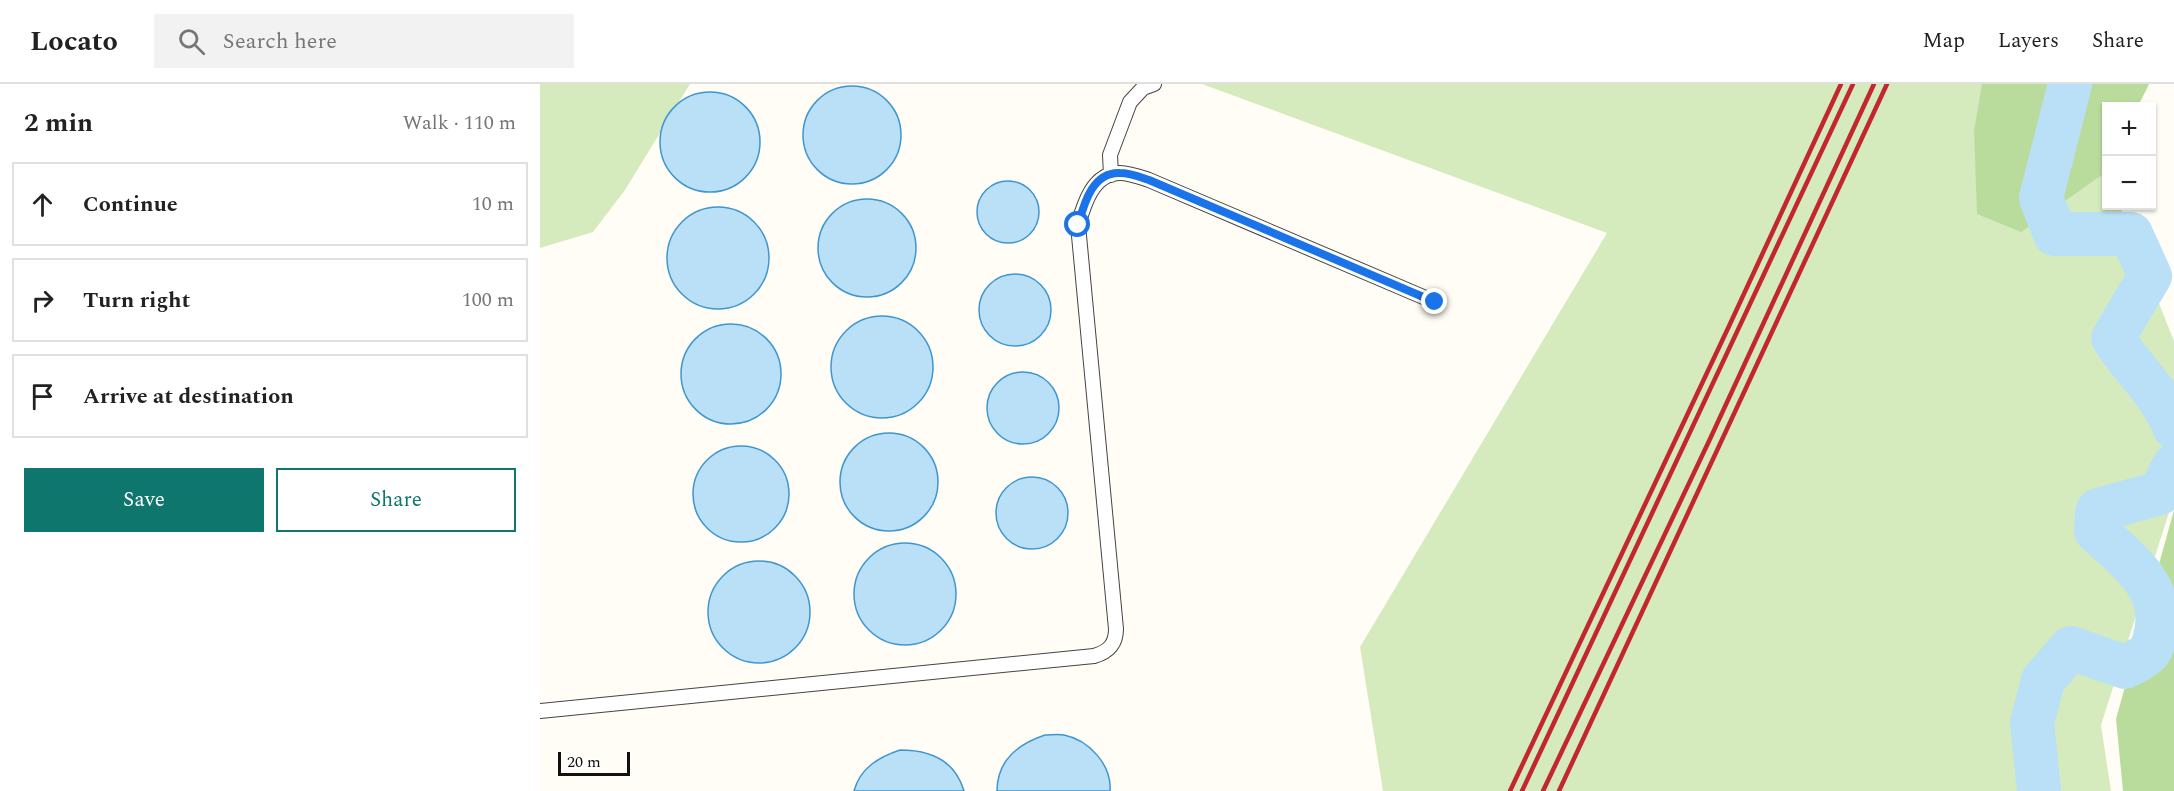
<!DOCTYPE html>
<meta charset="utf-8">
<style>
body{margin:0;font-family:Spectral,serif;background:#f2f2f2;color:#222}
.controls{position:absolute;right:18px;top:18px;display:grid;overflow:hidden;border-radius:0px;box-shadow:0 2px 4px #0004}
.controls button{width:54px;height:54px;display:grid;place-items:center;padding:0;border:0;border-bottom:2px solid #e0e0e0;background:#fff;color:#222;font:30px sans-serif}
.scale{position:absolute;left:18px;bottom:15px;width:72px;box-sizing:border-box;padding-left:6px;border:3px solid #111;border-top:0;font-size:16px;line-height:21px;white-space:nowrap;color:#111;-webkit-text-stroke:4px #fff;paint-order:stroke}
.stop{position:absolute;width:18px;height:18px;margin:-14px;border:4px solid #1a73e8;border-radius:50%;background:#fff}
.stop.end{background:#1a73e8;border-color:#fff;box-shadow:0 2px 6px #0008}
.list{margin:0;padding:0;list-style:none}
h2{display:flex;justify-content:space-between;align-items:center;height:78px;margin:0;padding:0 24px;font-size:26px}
h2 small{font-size:20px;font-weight:400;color:#767676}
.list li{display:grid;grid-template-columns:39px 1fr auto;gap:18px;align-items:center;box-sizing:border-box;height:84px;margin:0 12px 12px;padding:0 12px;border:2px solid #e0e0e0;border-radius:0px}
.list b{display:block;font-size:22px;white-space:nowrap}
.list em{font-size:20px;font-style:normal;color:#767676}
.actions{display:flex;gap:12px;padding:18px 24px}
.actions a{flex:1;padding:14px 0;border:2px solid #0f766e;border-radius:0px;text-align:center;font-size:21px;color:#0f766e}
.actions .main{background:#0f766e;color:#fff}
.icon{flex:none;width:33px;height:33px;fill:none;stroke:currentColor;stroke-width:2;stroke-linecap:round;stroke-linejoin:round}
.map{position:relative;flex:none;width:1634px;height:707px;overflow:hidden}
header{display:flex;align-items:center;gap:36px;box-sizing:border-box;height:84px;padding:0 30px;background:#fff;border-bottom:2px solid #e0e0e0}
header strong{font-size:28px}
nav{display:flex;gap:33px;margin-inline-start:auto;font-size:21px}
.search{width:420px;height:54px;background:#f2f2f2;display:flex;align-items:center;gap:15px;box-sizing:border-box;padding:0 21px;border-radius:0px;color:#767676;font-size:22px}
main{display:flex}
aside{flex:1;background:#fff}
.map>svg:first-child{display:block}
</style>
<header>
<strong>Locato</strong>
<div class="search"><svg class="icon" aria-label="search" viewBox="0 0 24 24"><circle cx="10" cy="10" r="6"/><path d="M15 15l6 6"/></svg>Search here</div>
<nav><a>Map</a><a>Layers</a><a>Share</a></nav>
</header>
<main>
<aside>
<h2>2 min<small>Walk · 110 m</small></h2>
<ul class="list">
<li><svg class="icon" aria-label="ahead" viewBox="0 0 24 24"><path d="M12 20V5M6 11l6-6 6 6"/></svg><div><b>Continue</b></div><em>10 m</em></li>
<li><svg class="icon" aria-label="right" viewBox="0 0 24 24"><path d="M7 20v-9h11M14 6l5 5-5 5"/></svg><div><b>Turn right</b></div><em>100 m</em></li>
<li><svg class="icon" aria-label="arrive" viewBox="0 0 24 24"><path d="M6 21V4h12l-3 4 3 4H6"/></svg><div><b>Arrive at destination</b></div></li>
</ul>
<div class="actions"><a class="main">Save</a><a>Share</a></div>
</aside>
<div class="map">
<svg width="1634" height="707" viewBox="0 0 1634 707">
<rect width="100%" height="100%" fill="#fffdf5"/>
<!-- green -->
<path fill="#d5ebbd" d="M 0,0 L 150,0 L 85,106 L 53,148 L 0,164 Z
M 662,0 L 1609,0 L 1598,22 L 1566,22 L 1566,122 L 1580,122 L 1634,257 L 1634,413 L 1561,641 L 1571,707 L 843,707 L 820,563 L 1067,149 Z"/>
<!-- forest -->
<path fill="#b9dc9c" d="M 1442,0 L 1609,0 L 1598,22 L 1566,22 L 1566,88 L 1481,148 L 1437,130 L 1434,47 Z
M 1634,426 L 1634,707 L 1583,707 L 1576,635 Z"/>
<!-- water -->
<path fill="#b9e0f7" stroke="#3f96cf" stroke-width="1.5" d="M263 51a49 49 0 1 1 98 0a49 49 0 1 1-98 0Z
M120 58a50 50 0 1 1 100 0a50 50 0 1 1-100 0Z
M437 128a31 31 0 1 1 62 0a31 31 0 1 1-62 0Z
M278 164a49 49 0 1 1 98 0a49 49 0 1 1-98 0Z
M127 174a51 51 0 1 1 102 0a51 51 0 1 1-102 0Z
M439 226a36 36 0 1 1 72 0a36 36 0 1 1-72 0Z
M291 283a51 51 0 1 1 102 0a51 51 0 1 1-102 0Z
M141 290a50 50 0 1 1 100 0a50 50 0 1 1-100 0Z
M447 324a36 36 0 1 1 72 0a36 36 0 1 1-72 0Z
M300 398a49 49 0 1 1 98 0a49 49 0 1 1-98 0Z
M153 410a48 48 0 1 1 96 0a48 48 0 1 1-96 0Z
M456 429a36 36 0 1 1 72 0a36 36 0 1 1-72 0Z
M314 510a51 51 0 1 1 102 0a51 51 0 1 1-102 0Z
M168 528a51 51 0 1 1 102 0a51 51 0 1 1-102 0Z
M 505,651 C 511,651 518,650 524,651 C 549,656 572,681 570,707 L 457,707 C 457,676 478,660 505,651 Z
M 360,666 C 389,666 415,676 424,707 L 314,707 C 320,684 339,673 360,666 Z"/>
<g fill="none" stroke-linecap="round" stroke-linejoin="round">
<!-- river -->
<path stroke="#b9e0f7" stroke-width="44" d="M 1530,0 L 1501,114 L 1515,150 L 1591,150 L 1610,192 L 1573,254 C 1592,285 1621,308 1634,343
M 1499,707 L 1492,639 L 1503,596 L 1531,564 L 1585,583 C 1592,579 1604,574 1609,568 C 1614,561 1616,550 1617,541 C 1622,499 1584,473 1556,447 L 1557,428 L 1558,426 L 1620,409 L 1634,381"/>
<!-- service casing -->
<g stroke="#444" stroke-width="16">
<path id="service" d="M 571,91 L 570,71 L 590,18 L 603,4 L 614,0
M 0,627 L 554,572 C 568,568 576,561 576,545 L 538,141 C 544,120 553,89 580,89 C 589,89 600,93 609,96 L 895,218"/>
</g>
<!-- service -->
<use href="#service" stroke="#fff" stroke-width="14"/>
<!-- rail -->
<path stroke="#c4262e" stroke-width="4.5" d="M 970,707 L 1190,240 L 1301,0
M 982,707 L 1313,0
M 1003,707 L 1170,355 L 1334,0
M 1019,707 L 1347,0"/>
</g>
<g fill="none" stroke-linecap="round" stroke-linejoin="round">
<!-- route -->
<path stroke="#1a73e8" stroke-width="8" d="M 538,141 C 544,120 552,88 580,89 C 590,89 600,93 609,96 L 895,218"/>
</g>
</svg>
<div class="controls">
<button>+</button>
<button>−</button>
</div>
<div class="scale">20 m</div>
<div class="stop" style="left:538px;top:141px"></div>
<div class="stop end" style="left:895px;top:218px"></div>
</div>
</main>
